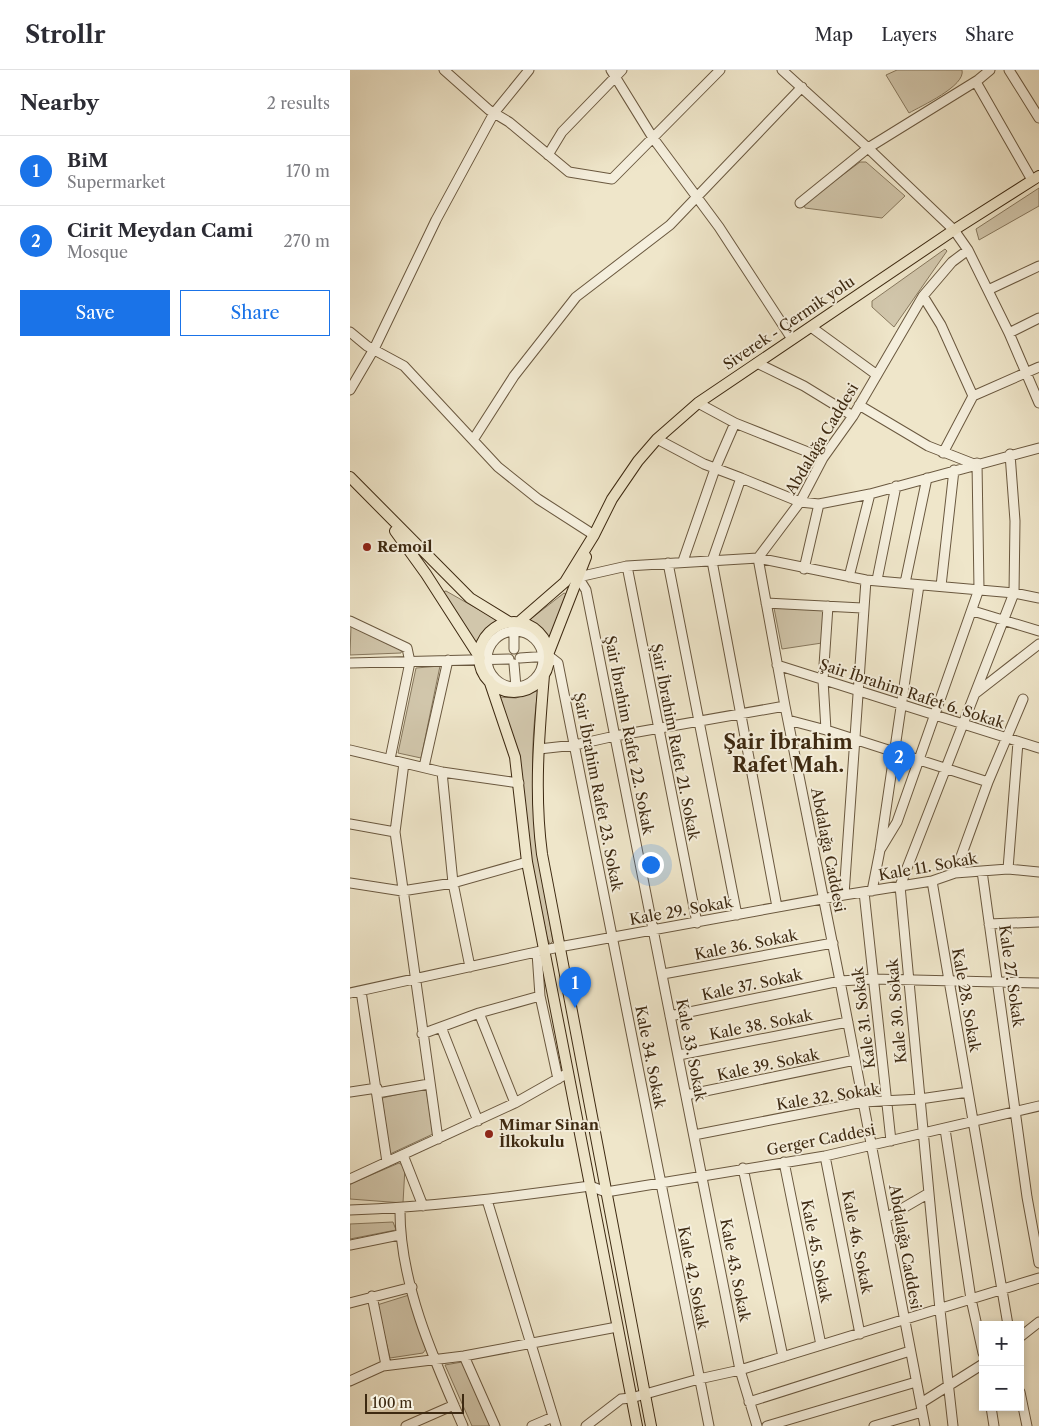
<!DOCTYPE html>
<meta charset="utf-8">
<style>
body{margin:0;font-family:"Libre Caslon Text",serif;background:#f7f7f7;color:#2b2b33}
.controls{position:absolute;right:15px;bottom:15px;display:grid;overflow:hidden;border-radius:0px;box-shadow:0 2px 8px #0003}
.controls button{width:45px;height:45px;display:grid;place-items:center;padding:0;border:0;border-bottom:1px solid #e1e1e2;background:#fff;color:#2b2b33;font:25px sans-serif}
.scale{position:absolute;left:15px;bottom:12px;width:99px;box-sizing:border-box;padding-left:5px;border:2px solid #3d2911;border-top:0;font-size:14px;line-height:18px;white-space:nowrap;color:#3d2911;-webkit-text-stroke:4px #f5efdd;paint-order:stroke}
.you{position:absolute;left:300px;top:794px;width:18px;height:18px;margin:-12px;border:4px solid #fff;border-radius:50%;background:#1a73e8;box-shadow:0 0 0 8px #1a73e833}
.badge{display:grid;place-items:center;width:32px;height:32px;border-radius:50%;background:#1a73e8;color:#fff;font-size:16px;font-weight:700}
.pin{position:absolute;translate:-50% -41px;filter:drop-shadow(0 1px 2px #0008)}
.pin::after{content:'';position:absolute;top:26px;width:18px;height:15px;background:inherit;clip-path:polygon(0 0,100% 0,50% 100%)}
.list{margin:0;padding:0;list-style:none}
h2{display:flex;justify-content:space-between;align-items:center;height:65px;margin:0;padding:0 20px;font-size:21px}
h2 small{font-size:16px;font-weight:400;color:#7c7c81}
.list li{display:grid;grid-template-columns:32px 1fr auto;gap:15px;align-items:center;box-sizing:border-box;height:70px;padding:0 20px;border-top:1px solid #e1e1e2}
.list b{display:block;font-size:19px;white-space:nowrap}
.list p{margin:0;font-size:16px;white-space:nowrap;color:#7c7c81}
.list em{font-size:16px;font-style:normal;color:#7c7c81}
.actions{display:flex;gap:10px;padding:15px 20px}
.actions a{flex:1;padding:11px 0;border:1px solid #1a73e8;border-radius:0px;text-align:center;font-size:18px;color:#1a73e8}
.actions .main{background:#1a73e8;color:#fff}
.map{position:relative;flex:none;width:689px;height:1356px;overflow:hidden}
header{display:flex;align-items:center;gap:30px;box-sizing:border-box;height:70px;padding:0 25px;background:#fff;border-bottom:1px solid #e1e1e2}
header strong{font-size:24px}
nav{display:flex;gap:28px;margin-inline-start:auto;font-size:18px}
main{display:flex}
aside{flex:1;background:#fff}
.map>svg:first-child{display:block}
</style>
<header>
<strong>Strollr</strong>
<nav><a>Map</a><a>Layers</a><a>Share</a></nav>
</header>
<main>
<aside>
<h2>Nearby<small>2 results</small></h2>
<ul class="list">
<li><span class="badge">1</span><div><b>BiM</b><p>Supermarket</p></div><em>170 m</em></li>
<li><span class="badge">2</span><div><b>Cirit Meydan Cami</b><p>Mosque</p></div><em>270 m</em></li>
</ul>
<div class="actions"><a class="main">Save</a><a>Share</a></div>
</aside>
<div class="map">
<svg width="689" height="1356" viewBox="0 0 689 1356">
<rect width="100%" height="100%" fill="#efe6ca"/>
<filter id="stains"><feTurbulence type="fractalNoise" baseFrequency=".004" numOctaves="4"/><feColorMatrix values="0 0 0 0 .2 0 0 0 0 .09 0 0 0 0 .02 0 0 0 .5 -.17"/></filter>
<radialGradient id="worn" r=".72"><stop offset=".6" stop-color="#630" stop-opacity="0"/><stop offset="1" stop-color="#630" stop-opacity=".3"/></radialGradient>
<!-- green -->
<path fill="#d1c6ab" stroke="#87785e" d="M 547,0 L 612,0 C 616,16 571,36 559,43 L 536,5 Z
M 510,92 L 516,92 L 555,126 L 532,148 L 455,138 L 454,134 Z
M 689,118 L 689,136 L 629,170 L 626,159 Z
M 595,179 L 597,181 L 544,257 L 522,237 L 522,231 Z
M 96,521 L 149,551 L 133,564 L 126,578 L 92,522 Z
M 214,523 L 216,524 L 201,571 L 195,563 L 178,551 Z
M 424,538 L 475,539 L 472,573 L 432,579 Z
M 1,555 L 52,579 L 51,583 L 0,585 Z
M 90,596 L 71,688 L 48,683 L 66,598 Z
M 188,620 C 175,711 187,782 203,871 L 200,874 L 197,868 L 149,627 L 166,628 Z
M 76,1018 L 83,1064 L 40,1084 L 32,1028 Z
M 49,1093 L 55,1097 L 53,1133 L 0,1129 L 0,1114 Z
M 43,1152 L 46,1160 L 0,1169 L 0,1154 Z
M 59,1225 L 63,1229 L 76,1279 L 73,1283 L 40,1288 L 27,1235 Z
M 112,1292 L 140,1356 L 122,1356 L 95,1295 Z"/>
<g fill="none" stroke-linecap="round" stroke-linejoin="round">
<!-- minor casing -->
<g stroke="#6a583f" stroke-width="11">
<path id="minor" d="M 94,0 L 139,40 L 159,52 L 219,102 L 262,109 L 370,0
M 261,0 L 303,68 L 369,157 L 442,269
M 432,0 L 518,78 L 604,160 L 618,180 L 659,263 L 689,333
M 659,0 L 689,48
M 626,12 L 682,110
M 198,85 L 212,62 L 272,0
M 450,133 L 518,78 L 628,10 L 640,0
M 638,220 L 689,196
M 573,226 L 591,255 L 623,326
M 461,257 L 527,305
M 0,262 L 17,276 L 54,296 L 148,397 L 188,429 L 244,465
M 659,263 L 689,248
M 407,293 L 454,316 L 503,346
M 0,320 L 24,279 L 86,150 L 144,43 L 179,0
M 348,333 L 385,353 L 473,388
M 509,335 L 578,376 L 624,394
M 307,369 L 354,394 L 391,408 L 362,491 L 427,837
M 123,370 L 164,306 L 226,227 L 320,155 L 452,17
M 593,383 L 623,326 L 689,297
M 391,408 L 450,432 L 469,434 L 520,424 L 689,378
M 333,491 L 365,399 L 385,353
M 318,493 L 387,845
M 277,496 L 347,853
M 454,499 L 469,434
M 228,507 L 236,520 L 390,1300 L 407,1356
M 499,507 L 520,424
M 224,508 L 277,496 L 408,488 L 516,510 L 664,523 L 689,528
M 527,510 L 546,416
M 555,513 L 577,408
M 591,516 L 604,400
M 416,533 L 512,538
M 623,541 L 689,561
M 0,551 L 57,578 L 60,592 L 40,689
M 164,561 L 164,579
M137 589a28 28 0 1 1 56 0a28 28 0 1 1-56 0Z
M 170,588 L 199,586 L 208,593 L 359,1356
M 0,593 L 159,589
M 164,594 L 166,617
M 427,595 L 689,678
M 626,623 L 689,574
M 438,650 L 476,660 L 638,712
M 476,660 L 473,610 L 478,536
M 189,679 L 225,675 L 265,666 L 435,636
M 0,680 L 92,702 L 169,713
M 54,693 L 45,762 L 88,1069
M 74,697 L 98,590
M 92,702 L 103,813 L 120,897
M 0,754 L 45,762
M 530,780 L 547,752 L 629,519 L 627,393
M 658,799 L 668,672
M 632,801 L 677,1127 L 689,1193
M 605,803 L 638,712 L 673,629
M 582,811 L 658,1255
M 0,813 L 52,821 L 103,813 L 177,792
M 522,821 L 530,780 L 569,515
M 514,822 L 541,1071
M 494,825 L 516,510
M 639,854 L 689,852
M 187,883 L 190,926 L 208,1009
M 313,904 L 483,873
M 11,921 L 37,1092
M 0,923 L 209,877 L 494,825 L 582,811 L 605,803 L 658,799 L 689,802
M 129,943 L 165,1033
M 320,946 L 490,911 L 523,909 L 689,913
M 91,957 L 128,1051
M 72,964 L 129,943 L 190,926
M 329,985 L 498,952
M 0,1022 L 27,1018
M 27,1023 L 79,1014
M 336,1025 L 505,990
M 595,1059 L 621,1229 L 633,1283
M 344,1065 L 513,1032 L 570,1029 L 618,1022
M 53,1085 L 73,1136
M 475,1086 L 510,1264
M 434,1092 L 471,1275
M 393,1098 L 433,1287
M 0,1109 L 165,1033 L 218,1003
M 137,1130 L 206,1356
M 50,1138 C 49,1212 84,1290 113,1356
M 0,1140 C 81,1137 160,1127 240,1116 L 256,1122 L 475,1086 L 689,1036
M 536,1148 L 579,1123
M 0,1175 L 49,1165
M 22,1226 L 36,1295
M 0,1233 L 62,1217
M 670,1267 L 689,1252
M 114,1286 L 145,1356
M 0,1311 L 33,1296 L 114,1286 L 267,1257
M 670,1322 L 677,1356
M 399,1332 L 560,1281
M 571,1333 L 633,1294
M 641,1337 L 644,1356
M 56,1356 L 104,1335
M 182,1356 L 203,1347
M 236,1356 L 271,1329 L 281,1328 L 349,1309 L 390,1300 L 689,1208
M 417,1356 L 566,1312
M 524,1356 L 572,1342
M 575,1356 L 490,911 L 435,636 L 408,488 L 450,432 L 473,388 L 503,346 L 573,226 L 602,192 L 618,180
M 603,1356 L 590,1240 L 550,816 L 664,523 L 665,451 L 660,384"/>
</g>
<!-- major casing -->
<g stroke="#3d2911" stroke-width="12">
<path id="major" d="M 0,407 L 120,528 L 159,552
M 45,461 L 76,504 L 130,588
M 169,552 L 215,512 L 244,465 L 262,429 L 288,391 L 307,369 L 348,333 L 604,160 L 689,106
M129 587a35 35 0 1 1 70 0a35 35 0 1 1-70 0Z
M 199,582 L 236,487
M 194,605 C 189,665 184,724 192,784 L 301,1356
M 139,610 L 165,687 L 177,792 L 287,1356"/>
</g>
<!-- minor -->
<use href="#minor" stroke="#f5efdd" stroke-width="9"/>
<!-- major -->
<use href="#major" stroke="#efe6ca" stroke-width="10"/>
</g>
<!-- markers -->
<g fill="#8f2418" stroke="#f5efdd" stroke-width="2">
<circle cx="17" cy="477" r="5"/>
<circle cx="139" cy="1064" r="5"/>
</g>
<g text-anchor="middle" stroke-width="4" stroke-linejoin="round" paint-order="stroke">
<!-- street labels -->
<g font-size="15" fill="#3d2911" stroke="#f5efdd">
<text transform="translate(439 253) rotate(-34)" y="5">Siverek - Çermik yolu</text>
<text transform="translate(472 369) rotate(-59)" y="5">Abdalağa Caddesi</text>
<text transform="translate(562 624) rotate(18)" y="5">Şair İbrahim Rafet 6. Sokak</text>
<text transform="translate(279 665) rotate(79)" y="5">Şair İbrahim Rafet 22. Sokak</text>
<text transform="translate(325 672) rotate(79)" y="5">Şair İbrahim Rafet 21. Sokak</text>
<text transform="translate(248 722) rotate(79)" y="5">Şair İbrahim Rafet 23. Sokak</text>
<text transform="translate(478 780) rotate(79)" y="5">Abdalağa Caddesi</text>
<text transform="translate(578 797) rotate(-10)" y="5">Kale 11. Sokak</text>
<text transform="translate(331 841) rotate(-10)" y="5">Kale 29. Sokak</text>
<text transform="translate(396 875) rotate(-11)" y="5">Kale 36. Sokak</text>
<text transform="translate(661 906) rotate(82)" y="5">Kale 27. Sokak</text>
<text transform="translate(402 915) rotate(-12)" y="5">Kale 37. Sokak</text>
<text transform="translate(616 930) rotate(80)" y="5">Kale 28. Sokak</text>
<text transform="translate(547 941) rotate(-95)" y="5">Kale 30. Sokak</text>
<text transform="translate(514 948) rotate(-97)" y="5">Kale 31. Sokak</text>
<text transform="translate(411 955) rotate(-11)" y="5">Kale 38. Sokak</text>
<text transform="translate(341 980) rotate(79)" y="5">Kale 33. Sokak</text>
<text transform="translate(300 987) rotate(79)" y="5">Kale 34. Sokak</text>
<text transform="translate(418 995) rotate(-12)" y="5">Kale 39. Sokak</text>
<text transform="translate(478 1027) rotate(-9)" y="5">Kale 32. Sokak</text>
<text transform="translate(471 1070) rotate(-11)" y="5">Gerger Caddesi</text>
<text transform="translate(507 1172) rotate(79)" y="5">Kale 46. Sokak</text>
<text transform="translate(555 1177) rotate(80)" y="5">Abdalağa Caddesi</text>
<text transform="translate(466 1181) rotate(79)" y="5">Kale 45. Sokak</text>
<text transform="translate(385 1200) rotate(79)" y="5">Kale 43. Sokak</text>
<text transform="translate(343 1208) rotate(79)" y="5">Kale 42. Sokak</text>
</g>
<!-- poi labels -->
<g font-size="15" font-weight="bold" fill="#3d2911" stroke="#f5efdd" text-anchor="start">
<text x="27" y="482">Remoil</text>
<text x="149" y="1060">Mimar Sinan<tspan x="149" dy="17">İlkokulu</tspan></text>
</g>
<!-- district labels -->
<g font-size="20" font-weight="bold" fill="#3d2911" stroke="#f5efdd">
<text x="438" y="679">Şair İbrahim<tspan x="438" dy="23">Rafet Mah.</tspan></text>
</g>
</g>
<rect width="100%" height="100%" filter="url(#stains)"/>
<rect width="100%" height="100%" fill="url(#worn)"/>
</svg>
<div class="controls">
<button>+</button>
<button>−</button>
</div>
<div class="scale">100 m</div>
<div class="you"></div>
<div class="pin badge" style="left:225px;top:938px">1</div>
<div class="pin badge" style="left:549px;top:712px">2</div>
</div>
</main>
